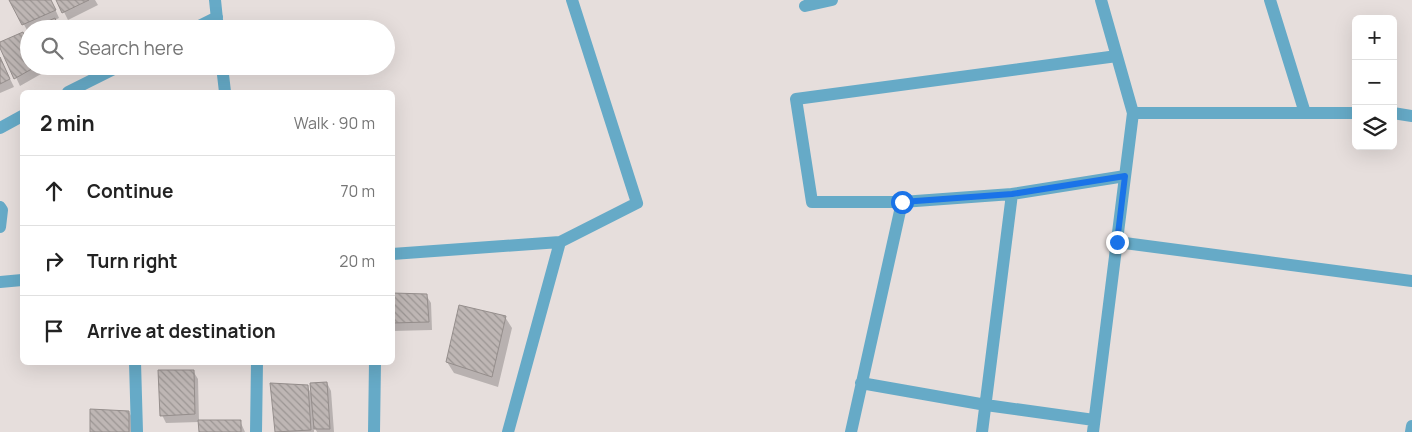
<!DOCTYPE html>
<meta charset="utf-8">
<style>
body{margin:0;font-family:Manrope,sans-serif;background:#f2f2f2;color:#222}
.controls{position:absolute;right:15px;top:15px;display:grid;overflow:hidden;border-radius:8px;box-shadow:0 5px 20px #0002}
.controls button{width:45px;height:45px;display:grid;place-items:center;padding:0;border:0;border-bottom:1px solid #e0e0e0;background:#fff;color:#222;font:25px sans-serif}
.stop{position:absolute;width:15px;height:15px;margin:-11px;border:4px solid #1a73e8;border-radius:50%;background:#fff}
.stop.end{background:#1a73e8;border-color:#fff;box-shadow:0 1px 5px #0008}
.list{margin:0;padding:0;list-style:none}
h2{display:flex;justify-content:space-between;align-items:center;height:65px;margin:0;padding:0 20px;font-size:21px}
h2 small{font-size:16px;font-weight:400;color:#767676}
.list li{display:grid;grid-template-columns:32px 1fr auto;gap:15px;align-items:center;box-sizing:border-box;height:70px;padding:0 20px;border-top:1px solid #e0e0e0}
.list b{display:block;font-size:19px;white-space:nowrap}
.list em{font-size:16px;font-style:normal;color:#767676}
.icon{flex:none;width:28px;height:28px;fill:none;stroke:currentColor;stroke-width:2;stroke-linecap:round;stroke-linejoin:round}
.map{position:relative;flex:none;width:1412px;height:432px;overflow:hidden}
.search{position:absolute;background:#fff;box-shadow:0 5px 20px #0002;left:20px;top:20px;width:375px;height:55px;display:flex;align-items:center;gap:12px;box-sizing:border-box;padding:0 18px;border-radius:28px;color:#767676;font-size:19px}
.panel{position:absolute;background:#fff;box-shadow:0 5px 20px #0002;left:20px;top:90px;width:375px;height:275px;border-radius:8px}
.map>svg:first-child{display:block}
</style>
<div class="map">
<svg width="1412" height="432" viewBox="0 0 1412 432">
<defs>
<pattern id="building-back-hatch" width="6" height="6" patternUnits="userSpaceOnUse" patternTransform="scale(1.25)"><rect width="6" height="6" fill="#beb6b4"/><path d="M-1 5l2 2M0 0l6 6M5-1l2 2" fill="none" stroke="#9b9593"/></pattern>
</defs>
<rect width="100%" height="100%" fill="#e6dedc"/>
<!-- shadow -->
<path fill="#0003" d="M 11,0 L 51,0 L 59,18 L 55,20 L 59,29 L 29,29 L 28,32 Z
M 58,0 L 95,0 L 98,5 L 68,20 Z
M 0,43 L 29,66 L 38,66 L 41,74 L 20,86 Z
M 0,58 L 14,87 L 0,93 Z
M 44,66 L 58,66 L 47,72 Z
M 392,294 L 426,295 L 431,303 L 432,330 L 392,331 Z
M 505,317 L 512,328 L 498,387 L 454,373 L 447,362 Z
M 160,362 L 200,362 L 200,365 L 162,365 Z
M 193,371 L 198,379 L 199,421 L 240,421 L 245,432 L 200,432 L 199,422 L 166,423 L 162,415 Z
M 327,383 L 331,391 L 334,432 L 317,432 L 314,426 L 314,432 L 276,432 L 272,385 L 307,386 L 312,395 Z
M 129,412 L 135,423 L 135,432 L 92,432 Z"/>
<!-- building -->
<path fill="url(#building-back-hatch)" stroke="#958e8c" d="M 9,0 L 51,0 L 56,10 L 22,25 Z
M 56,0 L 89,0 L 62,13 Z
M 55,18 L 59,29 L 30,29 Z
M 23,32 L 29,46 L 29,66 L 37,66 L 14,79 L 0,48 L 0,42 Z
M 0,57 L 10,79 L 0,84 Z
M 392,293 L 427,294 L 429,322 L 392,323 Z
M 459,305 L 506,316 L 492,377 L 446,362 Z
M 158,370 L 194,370 L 195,414 L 160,416 Z
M 327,382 L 330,429 L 314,429 L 310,383 Z
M 270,383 L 308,385 L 311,430 L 275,432 Z
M 90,409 L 129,411 L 129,432 L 90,432 Z
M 198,420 L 241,420 L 241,432 L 199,432 Z"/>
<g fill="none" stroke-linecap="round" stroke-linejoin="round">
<!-- minor -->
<path stroke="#66aac7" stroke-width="12" d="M 215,0 L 218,29
M 1270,0 L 1305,113
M 805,6 L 832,0
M 193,29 L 217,17
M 222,66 L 225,92
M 68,92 L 120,66
M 1133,113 L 1356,113
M 1393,113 L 1412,116
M 0,128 L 22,116
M 902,202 L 1012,194
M 0,207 L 2,210 L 0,227
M 560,242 L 637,203 L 572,0
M 1117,242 L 1412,281
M 392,254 L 560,242 L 508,432
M 0,282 L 22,280
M 135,362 L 137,432
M 861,383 L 986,405 L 1094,420
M 256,432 L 257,362
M 374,432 L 375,362
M 851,432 L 902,202 L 812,202 L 796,99 L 1117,56
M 982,432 L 1012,194 L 1125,176
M 1093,432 L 1133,113 L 1101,0
M 1411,432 L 1412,426"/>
</g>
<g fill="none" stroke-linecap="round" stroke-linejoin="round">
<!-- route -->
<path stroke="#1a73e8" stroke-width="6" d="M 902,202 L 1012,194 L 1125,176 L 1117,242"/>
</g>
</svg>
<div class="controls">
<button>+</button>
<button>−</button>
<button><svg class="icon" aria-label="layers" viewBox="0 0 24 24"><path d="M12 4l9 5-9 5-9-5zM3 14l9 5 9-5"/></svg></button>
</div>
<div class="stop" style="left:902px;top:202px"></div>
<div class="stop end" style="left:1117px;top:242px"></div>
<div class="search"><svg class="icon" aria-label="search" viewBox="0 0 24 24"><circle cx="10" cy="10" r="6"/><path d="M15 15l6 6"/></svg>Search here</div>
<section class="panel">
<h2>2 min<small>Walk · 90 m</small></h2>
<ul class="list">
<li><svg class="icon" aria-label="ahead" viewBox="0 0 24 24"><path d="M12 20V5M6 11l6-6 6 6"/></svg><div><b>Continue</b></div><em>70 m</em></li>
<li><svg class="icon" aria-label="right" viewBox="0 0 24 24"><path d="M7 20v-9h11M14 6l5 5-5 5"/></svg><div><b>Turn right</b></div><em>20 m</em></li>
<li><svg class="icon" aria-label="arrive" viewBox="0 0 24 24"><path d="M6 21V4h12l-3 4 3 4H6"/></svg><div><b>Arrive at destination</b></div></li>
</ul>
</section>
</div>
